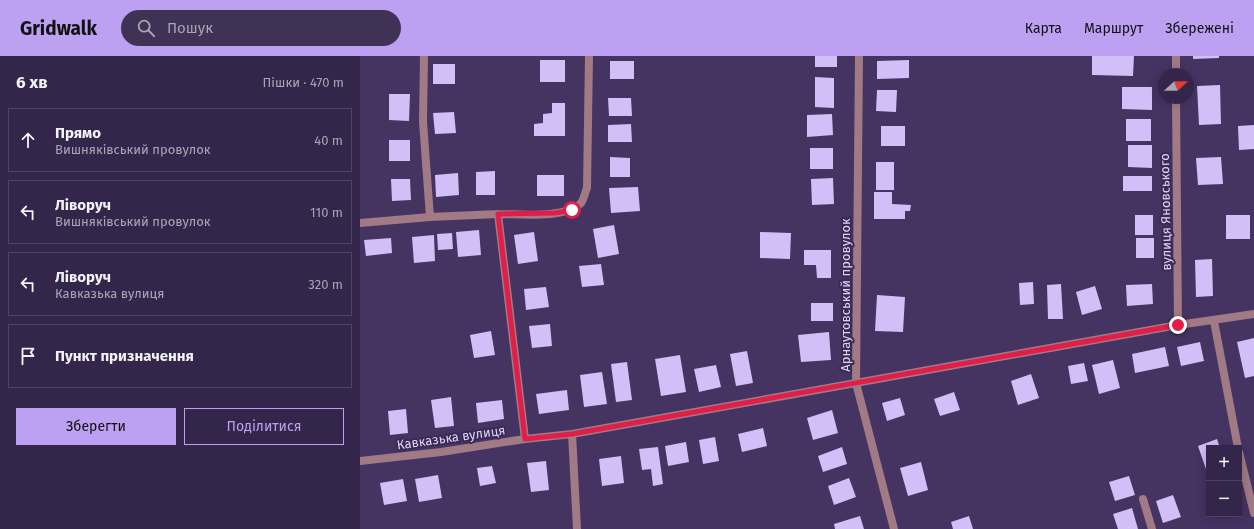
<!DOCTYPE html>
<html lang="uk">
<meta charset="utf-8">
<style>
body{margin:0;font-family:"Fira Sans",sans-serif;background:#3f3254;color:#f1f3f6}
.controls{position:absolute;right:12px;bottom:12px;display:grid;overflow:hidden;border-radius:0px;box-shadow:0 2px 10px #0003}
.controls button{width:36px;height:36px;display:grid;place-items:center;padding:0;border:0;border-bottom:1px solid #4e4362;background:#34264a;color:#f1f3f6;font:20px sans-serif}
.compass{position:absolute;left:798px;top:12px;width:36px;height:36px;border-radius:50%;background:#34264a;box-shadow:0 2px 10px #0003;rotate:69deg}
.stop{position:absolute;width:12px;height:12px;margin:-9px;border:3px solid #e11d48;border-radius:50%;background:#fff}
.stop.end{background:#e11d48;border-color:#fff;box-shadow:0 1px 4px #0008}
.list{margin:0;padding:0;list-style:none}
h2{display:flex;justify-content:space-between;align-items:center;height:52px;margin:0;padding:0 16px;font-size:17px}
h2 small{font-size:13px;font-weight:400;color:#a9a5b5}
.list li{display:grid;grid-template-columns:26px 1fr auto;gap:12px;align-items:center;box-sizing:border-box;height:64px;margin:0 8px 8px;padding:0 8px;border:1px solid #4e4362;border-radius:0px}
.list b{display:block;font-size:15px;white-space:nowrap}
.list p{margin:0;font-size:13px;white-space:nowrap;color:#a9a5b5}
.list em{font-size:13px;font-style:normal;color:#a9a5b5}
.actions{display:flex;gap:8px;padding:12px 16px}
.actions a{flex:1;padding:9px 0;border:1px solid #bca0f2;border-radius:0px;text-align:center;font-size:14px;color:#bca0f2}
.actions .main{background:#bca0f2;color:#111}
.icon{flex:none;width:22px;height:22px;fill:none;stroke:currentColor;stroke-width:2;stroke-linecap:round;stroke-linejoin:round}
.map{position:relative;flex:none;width:894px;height:473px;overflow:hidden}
header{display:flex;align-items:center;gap:24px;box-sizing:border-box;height:56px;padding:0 20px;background:#bca0f2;color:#111}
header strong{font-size:19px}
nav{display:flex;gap:22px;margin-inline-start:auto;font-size:14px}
.search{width:280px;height:36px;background:#3f3254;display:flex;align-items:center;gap:10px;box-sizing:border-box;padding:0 14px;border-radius:22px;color:#a9a5b5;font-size:15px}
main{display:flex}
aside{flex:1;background:#34264a}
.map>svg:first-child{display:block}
</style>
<header>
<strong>Gridwalk</strong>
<div class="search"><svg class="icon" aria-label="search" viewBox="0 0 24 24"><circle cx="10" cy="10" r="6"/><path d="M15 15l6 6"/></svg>Пошук</div>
<nav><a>Карта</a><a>Маршрут</a><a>Збережені</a></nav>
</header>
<main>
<aside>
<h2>6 хв<small>Пішки · 470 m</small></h2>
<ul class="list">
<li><svg class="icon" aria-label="ahead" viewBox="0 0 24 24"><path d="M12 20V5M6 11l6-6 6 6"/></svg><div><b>Прямо</b><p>Вишняківський провулок</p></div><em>40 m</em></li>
<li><svg class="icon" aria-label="left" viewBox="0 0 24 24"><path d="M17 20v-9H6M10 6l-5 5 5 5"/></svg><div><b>Ліворуч</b><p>Вишняківський провулок</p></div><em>110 m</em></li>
<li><svg class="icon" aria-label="left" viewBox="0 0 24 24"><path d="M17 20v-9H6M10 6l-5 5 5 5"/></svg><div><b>Ліворуч</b><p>Кавказька вулиця</p></div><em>320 m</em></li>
<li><svg class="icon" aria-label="arrive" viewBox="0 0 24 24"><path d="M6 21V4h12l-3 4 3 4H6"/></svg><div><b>Пункт призначення</b></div></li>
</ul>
<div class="actions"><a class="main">Зберегти</a><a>Поділитися</a></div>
</aside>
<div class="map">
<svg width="894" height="473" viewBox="0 0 894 473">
<rect width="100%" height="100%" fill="#453362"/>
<!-- building -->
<path fill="#d2bff8" d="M 455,0 L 477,0 L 477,11 L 455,11 Z
M 732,0 L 774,0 L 773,20 L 732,19 Z
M 833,0 L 859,0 L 859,2 L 833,3 Z
M 180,4 L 205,4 L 205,26 L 180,26 Z
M 549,4 L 549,22 L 517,23 L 517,5 Z
M 250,5 L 274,5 L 274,23 L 250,23 Z
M 73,8 L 95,8 L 95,28 L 73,28 Z
M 455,21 L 474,22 L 474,52 L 455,51 Z
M 860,29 L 861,68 L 839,69 L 837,30 Z
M 762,31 L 792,31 L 792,54 L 762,53 Z
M 517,34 L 537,34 L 536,56 L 516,55 Z
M 29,38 L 50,38 L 49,65 L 29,64 Z
M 248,42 L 271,42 L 272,60 L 249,60 Z
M 192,47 L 205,47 L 205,80 L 174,80 L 174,68 L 183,67 L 183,58 L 192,57 Z
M 94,56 L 96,77 L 75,78 L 73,57 Z
M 472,58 L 473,79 L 447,81 L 447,59 Z
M 766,63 L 791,63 L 791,85 L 766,85 Z
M 271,68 L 272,86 L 248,86 L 248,69 Z
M 894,69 L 894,93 L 879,94 L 878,70 Z
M 521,70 L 545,70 L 545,90 L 521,90 Z
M 29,84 L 50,84 L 50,105 L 29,105 Z
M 768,89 L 792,89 L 792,112 L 768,111 Z
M 450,92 L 473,92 L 473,113 L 450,113 Z
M 250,101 L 270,102 L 270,121 L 250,121 Z
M 861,101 L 863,128 L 838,129 L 836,102 Z
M 516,106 L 534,106 L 534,134 L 516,134 Z
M 135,115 L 135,139 L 116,139 L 116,116 Z
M 98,117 L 99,139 L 76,141 L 75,119 Z
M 177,119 L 204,119 L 204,140 L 177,140 Z
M 763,120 L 792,120 L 792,135 L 763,135 Z
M 473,122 L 474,148 L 452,149 L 451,123 Z
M 31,123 L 50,123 L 51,144 L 32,145 Z
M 278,131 L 280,155 L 251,157 L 249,132 Z
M 514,136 L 532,136 L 532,148 L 551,149 L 550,155 L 545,155 L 545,163 L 514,163 Z
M 775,159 L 793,159 L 793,179 L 775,179 Z
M 866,159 L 890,159 L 890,183 L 866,183 Z
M 254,169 L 259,198 L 238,202 L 233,173 Z
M 119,174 L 121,199 L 98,201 L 96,176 Z
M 174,176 L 178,205 L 158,208 L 154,179 Z
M 400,176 L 431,177 L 430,203 L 400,202 Z
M 92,177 L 93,193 L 78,194 L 77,178 Z
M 74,179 L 75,205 L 54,207 L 52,181 Z
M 31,182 L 32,197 L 6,200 L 4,184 Z
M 776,182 L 794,182 L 794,202 L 776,202 Z
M 444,194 L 471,194 L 471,222 L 457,222 L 456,209 L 444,209 Z
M 852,203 L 853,240 L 836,241 L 835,204 Z
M 241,208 L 244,229 L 222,231 L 219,210 Z
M 673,226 L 674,248 L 660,249 L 659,227 Z
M 701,228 L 703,263 L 688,263 L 687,229 Z
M 792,228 L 793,248 L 767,250 L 766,229 Z
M 735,230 L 742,253 L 722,259 L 716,236 Z
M 186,231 L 189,251 L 166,254 L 164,233 Z
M 517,239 L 545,241 L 543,276 L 515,275 Z
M 451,247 L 473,247 L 473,265 L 451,265 Z
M 190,268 L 192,290 L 172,292 L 169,270 Z
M 131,275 L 135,299 L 114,302 L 110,279 Z
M 469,276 L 471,304 L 441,306 L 438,279 Z
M 894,282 L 894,320 L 885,322 L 877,286 Z
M 840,286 L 844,305 L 821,310 L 817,291 Z
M 805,291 L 809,310 L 775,317 L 772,298 Z
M 387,295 L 393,327 L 376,330 L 370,298 Z
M 320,299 L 326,336 L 301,340 L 295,303 Z
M 753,304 L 760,332 L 739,338 L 732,309 Z
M 267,306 L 272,344 L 256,346 L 251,308 Z
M 724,307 L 728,325 L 711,328 L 708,310 Z
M 356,309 L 361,331 L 339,336 L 334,313 Z
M 242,316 L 247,348 L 224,351 L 220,319 Z
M 671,318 L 679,342 L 658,349 L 651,325 Z
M 207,334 L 209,354 L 179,358 L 176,338 Z
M 594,336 L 600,354 L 580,360 L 574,343 Z
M 91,341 L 94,370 L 75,372 L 71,344 Z
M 540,342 L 545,359 L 527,365 L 522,347 Z
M 142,344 L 144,363 L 118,367 L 116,347 Z
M 46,353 L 48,377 L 30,379 L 28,355 Z
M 472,354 L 478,377 L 453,384 L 447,362 Z
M 403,372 L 407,390 L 382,396 L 378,378 Z
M 355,381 L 359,405 L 343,408 L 339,384 Z
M 857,383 L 860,392 L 849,392 L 849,416 L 847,416 L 838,390 Z
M 326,386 L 329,406 L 308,410 L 305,390 Z
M 298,391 L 303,428 L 293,430 L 291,413 L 282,414 L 279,393 Z
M 482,391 L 487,408 L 463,416 L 458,400 Z
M 261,400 L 264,427 L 242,430 L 239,403 Z
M 186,405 L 189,434 L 171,436 L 167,407 Z
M 561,406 L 568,434 L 548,440 L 540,412 Z
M 132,410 L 136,427 L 120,430 L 117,412 Z
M 78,419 L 82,442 L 59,446 L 55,423 Z
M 769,420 L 775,439 L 755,445 L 749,426 Z
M 489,422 L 496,441 L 474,449 L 468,430 Z
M 43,423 L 47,445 L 24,449 L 20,427 Z
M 813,439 L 821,461 L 803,467 L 796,445 Z
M 772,452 L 778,473 L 758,473 L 753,458 Z
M 500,460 L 504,473 L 475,473 L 474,468 Z
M 609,460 L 613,473 L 593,473 L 591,466 Z"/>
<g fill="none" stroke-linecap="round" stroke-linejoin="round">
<!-- street -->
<path stroke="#a17a85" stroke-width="8" d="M 64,0 L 63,66 L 70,161
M 499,0 L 496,327 L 534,473
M 816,0 L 816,18
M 816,42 L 818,269
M 0,167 L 70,161 L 138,158
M 854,265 L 878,392
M 212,378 L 217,473
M 165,383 L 138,158 C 159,158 206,163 221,147 C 224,143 225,136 227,132 L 229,0
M 879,396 L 894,457
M 0,405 L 81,396 L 165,383 L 212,378 L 818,269 L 894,258
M 783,443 L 792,473"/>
</g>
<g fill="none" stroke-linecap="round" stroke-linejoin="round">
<!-- route -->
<path stroke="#e11d48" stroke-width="5" d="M 212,154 L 195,157 L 138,158 L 165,383 L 212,378 L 818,269"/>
</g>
<g text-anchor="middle" stroke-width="4" stroke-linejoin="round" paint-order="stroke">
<!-- street labels -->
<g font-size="13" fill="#ded5f2" stroke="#3b2957">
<text transform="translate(805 156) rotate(-91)" y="5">вулиця Яновського</text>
<text transform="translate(485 239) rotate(-90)" y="5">Арнаутовський провулок</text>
<text transform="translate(91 381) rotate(-8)" y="5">Кавказька вулиця</text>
</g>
</g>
</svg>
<div class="controls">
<button>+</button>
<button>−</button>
</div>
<svg class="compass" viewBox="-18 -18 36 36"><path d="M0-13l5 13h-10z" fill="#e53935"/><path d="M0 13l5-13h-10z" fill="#a9a5b5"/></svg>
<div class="stop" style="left:212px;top:154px"></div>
<div class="stop end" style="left:818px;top:269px"></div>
</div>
</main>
